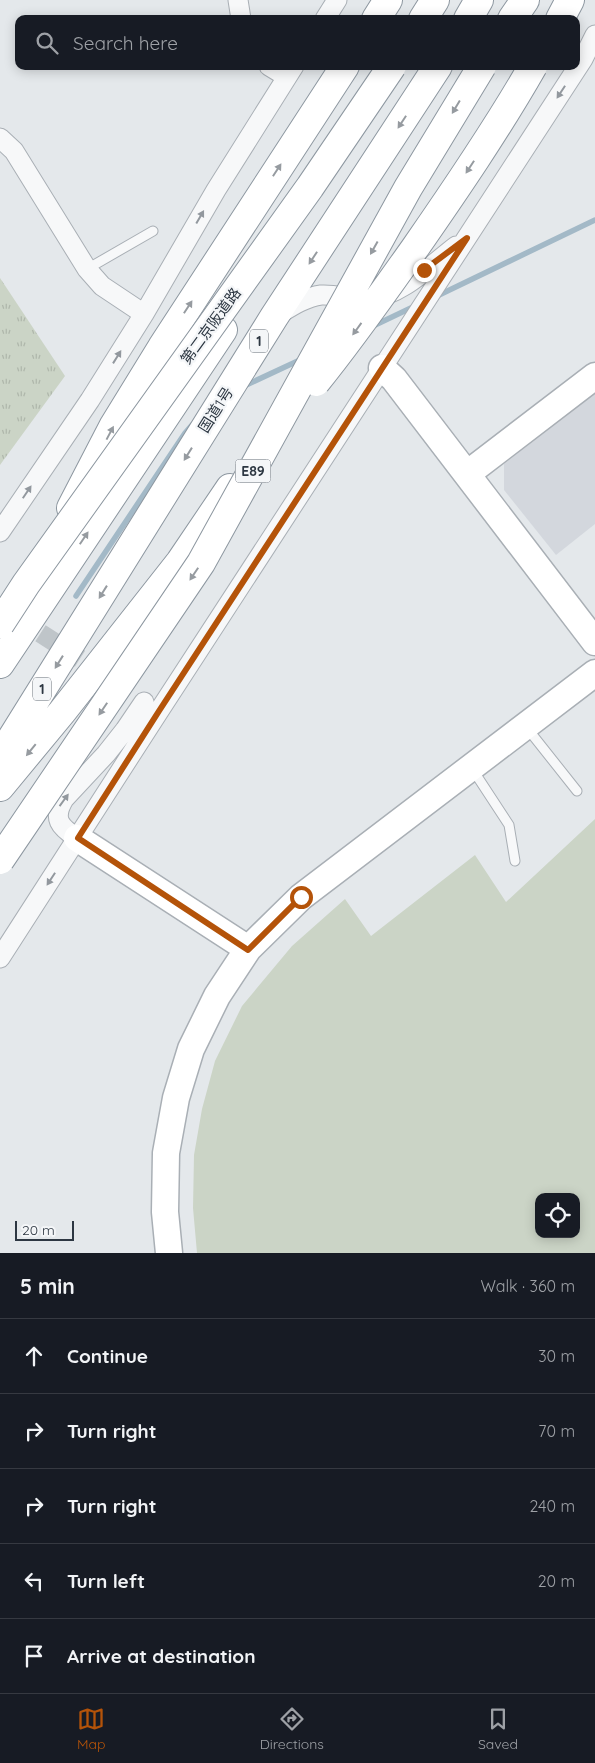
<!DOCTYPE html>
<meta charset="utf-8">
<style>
body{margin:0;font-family:Quicksand,"Noto Sans JP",sans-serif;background:#20242c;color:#f1f3f6}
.controls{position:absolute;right:15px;bottom:15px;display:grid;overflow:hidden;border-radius:10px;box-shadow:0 2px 12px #0003}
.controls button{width:45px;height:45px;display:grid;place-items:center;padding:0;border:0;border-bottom:1px solid #363941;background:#171b24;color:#f1f3f6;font:25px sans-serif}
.scale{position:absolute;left:15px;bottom:12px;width:59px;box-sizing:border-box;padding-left:5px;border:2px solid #2d3742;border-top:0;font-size:14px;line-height:18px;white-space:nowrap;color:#2d3742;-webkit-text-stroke:4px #f4f6f8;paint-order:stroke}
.stop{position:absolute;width:15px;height:15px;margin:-11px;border:4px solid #b45309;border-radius:50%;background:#fff}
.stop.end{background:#b45309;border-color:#fff;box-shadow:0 1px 5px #0008}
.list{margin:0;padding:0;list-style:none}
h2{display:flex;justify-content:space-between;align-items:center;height:65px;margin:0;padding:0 20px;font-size:21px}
h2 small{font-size:16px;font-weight:400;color:#9ea1a6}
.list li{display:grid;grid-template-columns:32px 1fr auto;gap:15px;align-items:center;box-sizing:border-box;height:75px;padding:0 20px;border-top:1px solid #363941}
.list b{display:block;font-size:19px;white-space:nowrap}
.list em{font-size:16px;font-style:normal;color:#9ea1a6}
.icon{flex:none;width:28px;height:28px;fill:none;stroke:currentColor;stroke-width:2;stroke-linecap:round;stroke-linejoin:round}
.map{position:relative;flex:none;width:595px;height:1253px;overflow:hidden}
.search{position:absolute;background:#171b24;box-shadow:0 2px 12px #0003;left:15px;right:15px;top:15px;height:55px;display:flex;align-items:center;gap:12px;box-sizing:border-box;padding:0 18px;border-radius:10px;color:#9ea1a6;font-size:19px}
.sheet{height:440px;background:#171b24}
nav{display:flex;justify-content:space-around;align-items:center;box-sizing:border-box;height:70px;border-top:1px solid #363941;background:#171b24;font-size:14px;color:#9ea1a6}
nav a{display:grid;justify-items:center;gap:2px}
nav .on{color:#b45309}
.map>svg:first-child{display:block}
</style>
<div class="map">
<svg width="595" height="1253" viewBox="0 0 595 1253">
<defs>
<pattern id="park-tufts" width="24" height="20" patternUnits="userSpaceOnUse" patternTransform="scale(1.25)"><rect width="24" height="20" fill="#cbd4c6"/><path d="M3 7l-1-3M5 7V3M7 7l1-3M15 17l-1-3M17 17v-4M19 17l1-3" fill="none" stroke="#afb7ab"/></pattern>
</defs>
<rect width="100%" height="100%" fill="#e4e8eb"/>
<!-- built -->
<path fill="#d3d7dd" d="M 595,391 L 595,524 L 556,555 L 504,490 L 504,464 Z"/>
<!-- park -->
<path fill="url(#park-tufts)" d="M 0,278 L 65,376 L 0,465 Z"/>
<!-- pitch -->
<path fill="#cbd4c6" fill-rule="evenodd" d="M 595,819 L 595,1253 L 197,1253 L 193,1208 L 194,1155 L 202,1109 L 215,1061 L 242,1006 L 292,946 L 345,899 L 371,936 L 475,855 L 506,902 ZM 539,1197 L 576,1197 L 576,1234 L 539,1234 Z"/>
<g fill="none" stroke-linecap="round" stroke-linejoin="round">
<!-- stream -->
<path stroke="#a3b9c7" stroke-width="5.5" d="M 437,296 L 595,220
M 371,327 L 415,306
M 242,387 L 302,359
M 76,596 L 185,433 L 192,425"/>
<!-- street-tunnel -->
<path stroke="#bfc5c9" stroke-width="19" stroke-dasharray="19 9" stroke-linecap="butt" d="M 17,618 L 133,693"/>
<!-- lane casing -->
<g stroke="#a9afb5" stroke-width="11">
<path id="lane" d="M 87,269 L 153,231
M 527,728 L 577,791
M 473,770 L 509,825 L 515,861"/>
</g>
<!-- street casing -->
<g stroke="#a9afb5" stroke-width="21">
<path id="street" d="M 238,0 L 241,19
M 325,19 L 337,0
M 269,66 L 287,77
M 0,138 L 14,151 L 87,269 L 102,286 L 144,314
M 279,314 C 292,306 306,297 321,295 C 337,294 352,300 368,299 C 400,297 431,265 456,246
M 0,532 L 90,400 L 144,314 L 216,190 L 294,66
M 77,838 C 60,827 52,819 64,799 L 106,754 L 125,730 L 144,702
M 0,958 L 159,711 L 583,59 L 595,35"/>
</g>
<!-- secondary casing -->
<g stroke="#a9afb5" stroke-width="29">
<path id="secondary" d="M 382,368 L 394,379 L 595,642
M 467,474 L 595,376
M 77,838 L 248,949
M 169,1253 L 165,1212 L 166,1153 L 176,1098 L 191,1049 L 217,996 L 248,949 L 301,897 L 595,673"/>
</g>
<!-- highway casing -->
<g stroke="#8d97a0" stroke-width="30">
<path id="highway" d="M 376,19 L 388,0
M 423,19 L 435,0
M 468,19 L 479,0
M 512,19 L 525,0
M 560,19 L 570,0
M 71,508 L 114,425 L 162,347 L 345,66
M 0,664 L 223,330
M 0,757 L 274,317 L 438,66
M 0,787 L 62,712 L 180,562 L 230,488"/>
</g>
<!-- lane -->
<use href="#lane" stroke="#f7f8f9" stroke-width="9"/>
<!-- street -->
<use href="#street" stroke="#f7f8f9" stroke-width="19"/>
<!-- secondary -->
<use href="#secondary" stroke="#fff" stroke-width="26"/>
<!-- highway -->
<use href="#highway" stroke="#fff" stroke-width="28"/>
<!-- highway-bridge casing -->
<g stroke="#8d97a0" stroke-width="30" stroke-linecap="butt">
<path id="highway-bridge" d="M 316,382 C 351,339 383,293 415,248 C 456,189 497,129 533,66
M 0,624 L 26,584 L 310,187 L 392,66
M 0,860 L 201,563 L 408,188 L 482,66"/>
</g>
<!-- highway-bridge -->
<use href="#highway-bridge" stroke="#fff" stroke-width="28"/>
</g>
<!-- one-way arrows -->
<defs><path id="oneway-solid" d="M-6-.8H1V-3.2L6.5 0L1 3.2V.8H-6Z" transform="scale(1.25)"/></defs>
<g fill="#92989e">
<use href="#oneway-solid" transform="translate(561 92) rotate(123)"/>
<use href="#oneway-solid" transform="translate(200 217) rotate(-60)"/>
<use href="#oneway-solid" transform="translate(117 357) rotate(-58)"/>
<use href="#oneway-solid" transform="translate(27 492) rotate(-56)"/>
<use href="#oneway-solid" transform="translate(64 800) rotate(-54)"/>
<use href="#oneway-solid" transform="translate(51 879) rotate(123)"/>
</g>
<g fill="#969ba0">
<use href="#oneway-solid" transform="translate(456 107) rotate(121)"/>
<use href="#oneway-solid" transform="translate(402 122) rotate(123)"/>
<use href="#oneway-solid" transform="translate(470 167) rotate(123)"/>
<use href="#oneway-solid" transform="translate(277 170) rotate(-57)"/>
<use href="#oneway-solid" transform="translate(374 248) rotate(119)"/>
<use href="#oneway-solid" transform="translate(313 258) rotate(123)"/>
<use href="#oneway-solid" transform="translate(188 307) rotate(-57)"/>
<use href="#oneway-solid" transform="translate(357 329) rotate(126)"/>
<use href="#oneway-solid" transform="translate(110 433) rotate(-62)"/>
<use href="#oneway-solid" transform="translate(188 454) rotate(122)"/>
<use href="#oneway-solid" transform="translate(84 538) rotate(-56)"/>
<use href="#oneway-solid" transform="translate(194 574) rotate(124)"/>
<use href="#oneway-solid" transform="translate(103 592) rotate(122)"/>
<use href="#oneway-solid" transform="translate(59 662) rotate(122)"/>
<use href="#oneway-solid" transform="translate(103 709) rotate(124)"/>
<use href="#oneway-solid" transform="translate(31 750) rotate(129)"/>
</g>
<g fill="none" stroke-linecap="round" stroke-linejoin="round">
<!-- route -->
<path stroke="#b45309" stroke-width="6" d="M 301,897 L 248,950 L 78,838 L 159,711 L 467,238 L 424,270"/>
</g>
<g text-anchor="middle" stroke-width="4.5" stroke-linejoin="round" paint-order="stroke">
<!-- shield labels -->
<g fill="#f4f6f8" stroke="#697079" stroke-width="1">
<rect x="250" y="329.5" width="18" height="23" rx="4"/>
<rect x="235.5" y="459.5" width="35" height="23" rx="4"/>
<rect x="33" y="677.5" width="18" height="23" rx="4"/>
</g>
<g font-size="14" font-weight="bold" fill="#2d3742">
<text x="259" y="346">1</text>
<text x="253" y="476">E89</text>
<text x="42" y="694">1</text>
</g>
<!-- street labels -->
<g font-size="15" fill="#2d3742" stroke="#f4f6f8">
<text transform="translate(211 326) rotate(-54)" y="5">第二京阪道路</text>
<text transform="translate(216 410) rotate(-58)" y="5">国道1号</text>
</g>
</g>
</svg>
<div class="controls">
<button><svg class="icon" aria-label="locate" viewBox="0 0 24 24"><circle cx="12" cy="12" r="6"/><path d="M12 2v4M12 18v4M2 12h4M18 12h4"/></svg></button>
</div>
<div class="scale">20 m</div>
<div class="stop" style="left:301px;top:897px"></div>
<div class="stop end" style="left:424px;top:270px"></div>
<div class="search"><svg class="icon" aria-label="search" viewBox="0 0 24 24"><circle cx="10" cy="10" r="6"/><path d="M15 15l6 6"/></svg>Search here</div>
</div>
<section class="sheet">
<h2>5 min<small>Walk · 360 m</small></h2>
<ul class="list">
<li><svg class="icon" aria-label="ahead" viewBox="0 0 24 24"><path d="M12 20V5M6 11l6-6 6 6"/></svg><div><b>Continue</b></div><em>30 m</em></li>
<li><svg class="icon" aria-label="right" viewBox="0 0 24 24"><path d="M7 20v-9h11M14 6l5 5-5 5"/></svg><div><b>Turn right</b></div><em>70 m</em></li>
<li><svg class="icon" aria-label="right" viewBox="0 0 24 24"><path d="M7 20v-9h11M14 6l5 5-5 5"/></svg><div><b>Turn right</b></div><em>240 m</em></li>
<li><svg class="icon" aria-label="left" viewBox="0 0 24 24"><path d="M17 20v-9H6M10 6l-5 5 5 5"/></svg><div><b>Turn left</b></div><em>20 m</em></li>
<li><svg class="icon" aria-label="arrive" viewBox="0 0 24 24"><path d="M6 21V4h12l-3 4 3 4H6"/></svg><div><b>Arrive at destination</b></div></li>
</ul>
</section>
<nav>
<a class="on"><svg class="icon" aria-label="map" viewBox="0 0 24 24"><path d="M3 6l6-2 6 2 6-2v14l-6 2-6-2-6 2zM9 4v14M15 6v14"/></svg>Map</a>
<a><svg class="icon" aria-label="directions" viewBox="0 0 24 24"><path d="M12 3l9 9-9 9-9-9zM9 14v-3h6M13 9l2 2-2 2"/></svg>Directions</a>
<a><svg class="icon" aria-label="saved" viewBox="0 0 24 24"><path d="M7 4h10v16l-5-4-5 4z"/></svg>Saved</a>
</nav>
